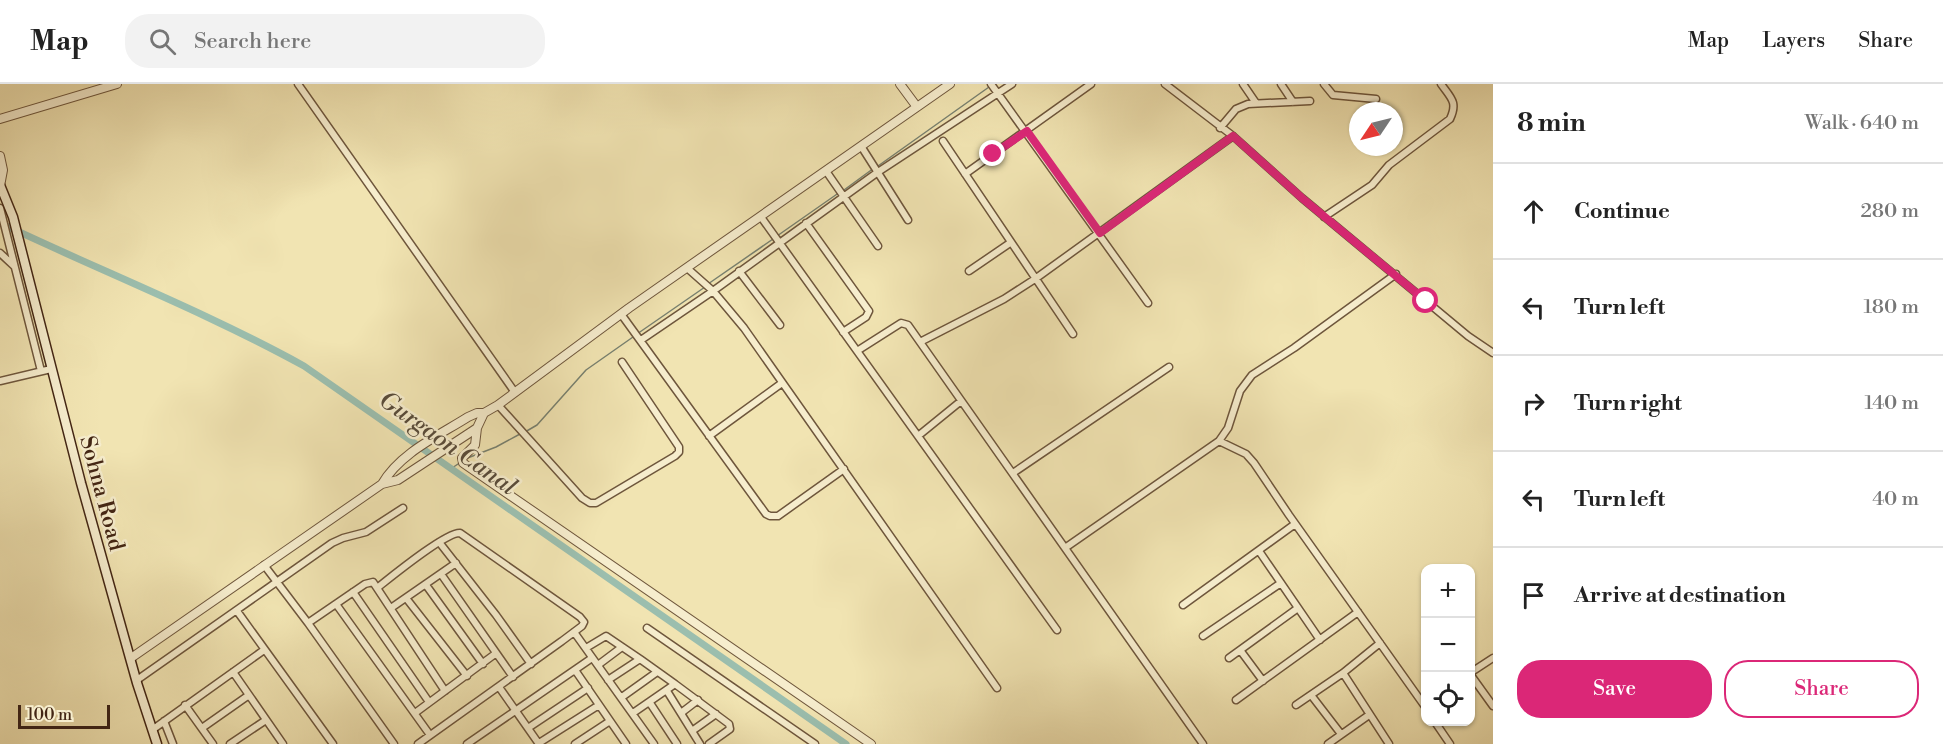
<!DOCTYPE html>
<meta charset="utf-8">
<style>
body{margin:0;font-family:"Libre Bodoni",serif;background:#f2f2f2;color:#222}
.controls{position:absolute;right:18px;bottom:18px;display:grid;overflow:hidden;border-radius:12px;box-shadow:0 2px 4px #0004}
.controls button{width:54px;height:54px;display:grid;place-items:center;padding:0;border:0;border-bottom:2px solid #e0e0e0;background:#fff;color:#222;font:30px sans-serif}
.compass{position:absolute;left:1349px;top:18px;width:54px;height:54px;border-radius:50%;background:#fff;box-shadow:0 2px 4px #0004;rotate:235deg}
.scale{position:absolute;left:18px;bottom:15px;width:92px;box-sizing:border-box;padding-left:6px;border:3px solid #432614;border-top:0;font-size:16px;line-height:21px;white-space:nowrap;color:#432614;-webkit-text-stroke:4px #f6edcd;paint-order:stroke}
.stop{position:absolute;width:18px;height:18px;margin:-14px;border:4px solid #db2777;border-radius:50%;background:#fff}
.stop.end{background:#db2777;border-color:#fff;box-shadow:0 2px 6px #0008}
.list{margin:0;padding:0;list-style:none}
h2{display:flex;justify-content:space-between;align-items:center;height:78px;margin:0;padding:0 24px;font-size:26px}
h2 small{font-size:20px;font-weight:400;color:#767676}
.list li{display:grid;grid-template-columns:39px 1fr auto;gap:18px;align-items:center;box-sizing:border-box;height:96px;padding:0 24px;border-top:2px solid #e0e0e0}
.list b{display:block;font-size:22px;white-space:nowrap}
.list em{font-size:20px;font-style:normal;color:#767676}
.actions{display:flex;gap:12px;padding:18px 24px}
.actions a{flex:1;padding:14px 0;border:2px solid #db2777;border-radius:24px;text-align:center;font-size:21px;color:#db2777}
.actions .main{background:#db2777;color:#fff}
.icon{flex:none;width:33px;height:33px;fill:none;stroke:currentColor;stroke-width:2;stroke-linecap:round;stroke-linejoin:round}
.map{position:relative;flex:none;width:1493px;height:660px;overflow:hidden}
header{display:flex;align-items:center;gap:36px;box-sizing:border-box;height:84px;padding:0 30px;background:#fff;border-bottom:2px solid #e0e0e0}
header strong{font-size:28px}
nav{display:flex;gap:33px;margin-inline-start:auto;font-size:21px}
.search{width:420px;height:54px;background:#f2f2f2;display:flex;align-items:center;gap:15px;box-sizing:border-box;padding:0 21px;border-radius:24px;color:#767676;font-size:22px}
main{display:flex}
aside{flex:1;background:#fff}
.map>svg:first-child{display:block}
</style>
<header>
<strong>Map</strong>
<div class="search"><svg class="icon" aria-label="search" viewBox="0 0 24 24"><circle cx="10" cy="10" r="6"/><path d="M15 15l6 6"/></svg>Search here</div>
<nav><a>Map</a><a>Layers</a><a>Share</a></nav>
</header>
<main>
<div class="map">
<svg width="1493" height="660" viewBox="0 0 1493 660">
<rect width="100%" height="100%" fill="#f1e4b2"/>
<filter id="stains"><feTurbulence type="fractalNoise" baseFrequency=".00333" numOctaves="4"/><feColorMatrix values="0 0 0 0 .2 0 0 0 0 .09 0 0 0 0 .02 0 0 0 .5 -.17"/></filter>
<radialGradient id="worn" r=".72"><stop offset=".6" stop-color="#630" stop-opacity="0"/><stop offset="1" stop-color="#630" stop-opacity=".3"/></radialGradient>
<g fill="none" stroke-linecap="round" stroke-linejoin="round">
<!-- stream -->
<path stroke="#788170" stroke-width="1.5" d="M 878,82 L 989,3
M 844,106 L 874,84
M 777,152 L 840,108
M 708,200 L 773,155
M 637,250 L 705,203
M 525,348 L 537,341 L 586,286 L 633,253
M 465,375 L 496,363 L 520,350
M 452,384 L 461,378"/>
<!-- canal -->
<path stroke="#9bbeae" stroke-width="7" d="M 0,139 C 101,187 206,228 304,282 L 846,660"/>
<!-- minor casing -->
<g stroke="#6e563c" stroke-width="9">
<path id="minor" d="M 298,0 L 514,307
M 991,0 L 1148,219
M 1165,0 L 1233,52 L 1302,114 L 1468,252 L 1493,269
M 1243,0 L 1256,19
M 1281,0 L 1293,18
M 1324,0 L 1333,11 L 1376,15
M 1220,44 L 1236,25 L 1248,20 L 1310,17
M 943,57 L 1073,250
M 861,62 L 908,136
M 826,87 L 878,162
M 965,90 L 1091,0
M 0,124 L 41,287
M 761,133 L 1057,546
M 1324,133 L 1372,101 L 1389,81 L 1450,35 C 1458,18 1451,14 1441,0
M 806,139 L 869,227 L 866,233 L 843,248
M 0,169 L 14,182
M 687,184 L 713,207 L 744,244 L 997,604
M 739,187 L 780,241
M 969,187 L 1010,159
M 621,230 L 766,430 L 770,432 L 778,432 L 844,385
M 641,256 L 713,207 L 878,88 L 1012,0
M 920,258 L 1004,215 L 1035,195 L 1233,52
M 857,267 L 901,239 L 908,241 L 1203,660
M 0,297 L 51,285
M 498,321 L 582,414 L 590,419 L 596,419 L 675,372 L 679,368 L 679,363 L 622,278
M 709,352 L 782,299
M 918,352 L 961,317
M 1219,357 L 1246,370 L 1254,379 L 1289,431 L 1426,624
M 1013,389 L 1169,283
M 439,458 L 496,531 L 531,580
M 1065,464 L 1219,357 L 1228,344 L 1240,307 L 1252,291 L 1294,264 L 1396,190
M 1259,467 L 1320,556
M 264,481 L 308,539 L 394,660
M 441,490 L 513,593
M 426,501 L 483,580
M 377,504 C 391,493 446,448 460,449 L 580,533 L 584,538 L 582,542 L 562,557 L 418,660
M 353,508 L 429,618
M 406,514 L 467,592
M 336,520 L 430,651
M 1183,521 L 1295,440
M 391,524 L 456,479
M 237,527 L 333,660
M 308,539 L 365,500 L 373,498 L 445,607
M 647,544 L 815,660
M 574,548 L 654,660
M 1203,552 L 1281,499
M 586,564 L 606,552 L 640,575
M 1240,566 L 1263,597
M 1229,574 L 1298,524
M 598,581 L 622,563
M 575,586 L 626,660
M 233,588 L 283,660
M 1343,589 L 1389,660
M 1470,589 L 1493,574
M 1470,590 L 1493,622
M 137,596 L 332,459 L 343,454 L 366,448 L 403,424
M 608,596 L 640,575 L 675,600 L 633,629
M 675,600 L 729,640 L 730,645 L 709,660
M 499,603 L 539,660
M 667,607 L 700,660
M 1311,611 L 1341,650
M 622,613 L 657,588
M 1236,616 L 1358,528
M 650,619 L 677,660
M 185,621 L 213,660
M 1296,621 L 1343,589 L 1380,559
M 415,629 L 495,570
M 681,629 L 698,616
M 164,637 L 173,660
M 1435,638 L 1450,660
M 202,644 L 249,611
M 528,644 L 588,604
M 152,646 L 264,566
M 692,647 L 716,630
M 539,659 L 599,621
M 230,660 L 266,636
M 467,660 L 592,574
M 575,660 L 610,637
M 1328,660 L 1369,631"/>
</g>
<!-- tertiary casing -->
<g stroke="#6e563c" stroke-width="10">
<path id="tertiary" d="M 900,0 L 917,23
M 0,35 L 117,0
M 0,72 L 3,86 L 0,102
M 477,344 L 475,361 L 462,374 L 463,379 L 871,660
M 382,400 C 400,369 438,352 468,333 L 477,329 L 484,329 L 498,321 L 629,224 L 950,0
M 131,574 L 382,400 L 398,396 L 477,344 L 484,329"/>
</g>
<!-- secondary casing -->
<g stroke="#432614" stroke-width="11">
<path id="secondary" d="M 0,101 L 13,133 L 81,399 L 137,599 L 157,660"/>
</g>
<!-- minor -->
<use href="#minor" stroke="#f6edcd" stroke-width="6"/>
<!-- tertiary -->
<use href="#tertiary" stroke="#f6edcd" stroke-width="8"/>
<!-- secondary -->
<use href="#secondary" stroke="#f6edcd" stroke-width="8"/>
</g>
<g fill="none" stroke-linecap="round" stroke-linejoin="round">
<!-- route -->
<path stroke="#db2777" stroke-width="8" d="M 993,70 L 1027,47 L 1100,149 L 1233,52 L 1302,114 L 1426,217"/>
</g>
<g text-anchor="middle" stroke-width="5" stroke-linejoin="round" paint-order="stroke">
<!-- street labels -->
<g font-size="22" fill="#432614" stroke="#f6edcd">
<text transform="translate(103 409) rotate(75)" y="8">Sohna Road</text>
</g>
<!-- water labels -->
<g font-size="24" font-style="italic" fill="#594c3a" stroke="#f6edcd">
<text transform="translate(448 359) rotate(35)" y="8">Gurgaon Canal</text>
</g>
</g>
<rect width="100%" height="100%" filter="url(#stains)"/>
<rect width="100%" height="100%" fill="url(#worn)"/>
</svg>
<div class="controls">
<button>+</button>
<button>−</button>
<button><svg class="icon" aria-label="locate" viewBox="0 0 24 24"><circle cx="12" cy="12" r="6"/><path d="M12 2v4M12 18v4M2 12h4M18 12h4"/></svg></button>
</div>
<svg class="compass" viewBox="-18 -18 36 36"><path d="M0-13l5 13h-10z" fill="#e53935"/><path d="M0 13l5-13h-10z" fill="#767676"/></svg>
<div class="scale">100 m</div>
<div class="stop" style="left:1426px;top:217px"></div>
<div class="stop end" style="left:993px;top:70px"></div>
</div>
<aside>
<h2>8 min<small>Walk · 640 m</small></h2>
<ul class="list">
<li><svg class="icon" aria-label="ahead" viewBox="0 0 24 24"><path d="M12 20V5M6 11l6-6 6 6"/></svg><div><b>Continue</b></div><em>280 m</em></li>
<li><svg class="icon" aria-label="left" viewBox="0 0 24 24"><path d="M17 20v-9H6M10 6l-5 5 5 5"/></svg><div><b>Turn left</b></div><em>180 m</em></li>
<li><svg class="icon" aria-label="right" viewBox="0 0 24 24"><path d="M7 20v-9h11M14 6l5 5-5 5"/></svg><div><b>Turn right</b></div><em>140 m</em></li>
<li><svg class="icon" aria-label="left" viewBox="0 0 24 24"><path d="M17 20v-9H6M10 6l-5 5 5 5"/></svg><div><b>Turn left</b></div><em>40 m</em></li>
<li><svg class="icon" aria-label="arrive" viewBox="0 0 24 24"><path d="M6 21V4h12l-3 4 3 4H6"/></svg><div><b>Arrive at destination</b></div></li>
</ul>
<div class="actions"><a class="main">Save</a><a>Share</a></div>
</aside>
</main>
